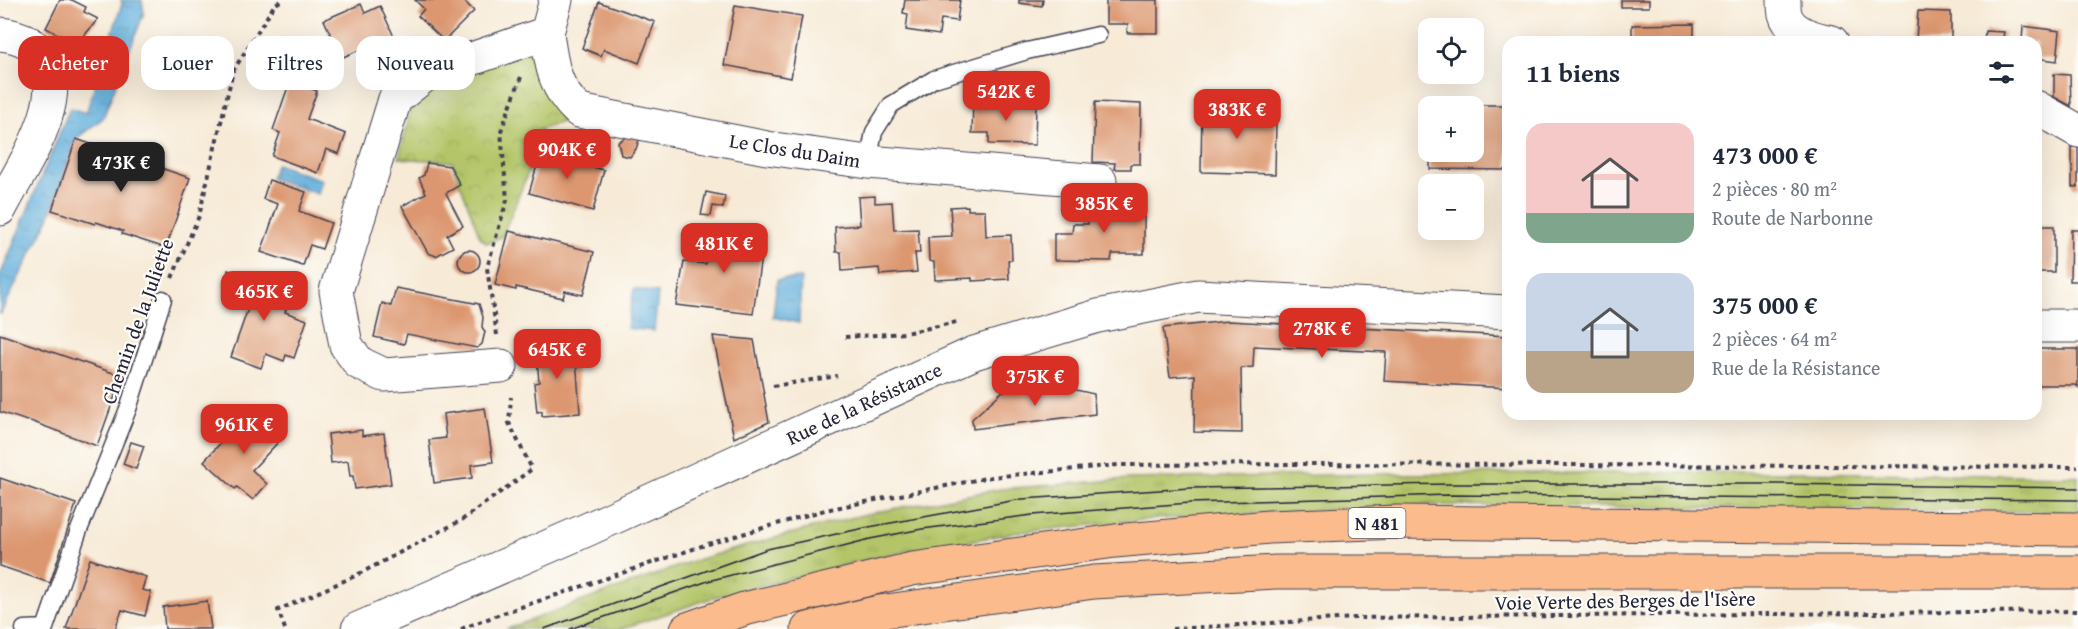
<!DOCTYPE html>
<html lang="fr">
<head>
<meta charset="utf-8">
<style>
  :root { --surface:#fff; --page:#f6f6f7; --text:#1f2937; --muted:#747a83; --accent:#d93025 }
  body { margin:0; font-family:"Gentium Book Plus",serif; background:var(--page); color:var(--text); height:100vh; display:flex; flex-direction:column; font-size:22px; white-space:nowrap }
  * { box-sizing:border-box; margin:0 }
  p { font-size:20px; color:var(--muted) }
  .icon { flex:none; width:33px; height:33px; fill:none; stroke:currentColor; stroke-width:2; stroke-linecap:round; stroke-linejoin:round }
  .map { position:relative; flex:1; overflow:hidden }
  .drawer { position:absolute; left:1502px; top:36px; width:540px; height:384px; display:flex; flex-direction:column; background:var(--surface); border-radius:18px; box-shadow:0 6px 24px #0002 }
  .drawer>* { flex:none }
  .top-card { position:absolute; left:18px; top:36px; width:570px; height:54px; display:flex; gap:12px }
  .buttons { position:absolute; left:1418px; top:18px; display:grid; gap:12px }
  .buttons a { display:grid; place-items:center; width:66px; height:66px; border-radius:12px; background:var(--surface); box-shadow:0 6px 24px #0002; font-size:30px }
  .price { position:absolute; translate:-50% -51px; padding:0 14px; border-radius:12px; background:var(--accent); color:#fff; font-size:20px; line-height:39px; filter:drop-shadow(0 2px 3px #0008) }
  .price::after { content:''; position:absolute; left:50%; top:36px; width:18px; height:14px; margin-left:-9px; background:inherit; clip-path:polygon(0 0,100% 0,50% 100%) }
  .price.active { background:#222; color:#fff }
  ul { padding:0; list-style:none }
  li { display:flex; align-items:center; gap:18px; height:150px; padding:0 24px }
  li span { display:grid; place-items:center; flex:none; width:168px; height:120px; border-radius:18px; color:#555 }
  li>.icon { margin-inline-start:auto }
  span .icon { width:72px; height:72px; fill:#fffc; stroke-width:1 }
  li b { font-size:26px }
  h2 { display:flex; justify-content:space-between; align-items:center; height:72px; padding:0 24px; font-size:26px }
  .chip { padding:0 21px; border-radius:18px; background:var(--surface); box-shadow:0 6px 24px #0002; font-size:21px; line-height:54px }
  .chip.active { background:var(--accent); color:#fff }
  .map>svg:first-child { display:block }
  .grass { fill:url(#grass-tufts); stroke:#6a7452; stroke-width:1.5 }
  .park { fill:url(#park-crowns); stroke:#6a7452; stroke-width:1.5 }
  .water { fill:url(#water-ripples); stroke:#42688b; stroke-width:1.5 }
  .building { fill:#dc9770 }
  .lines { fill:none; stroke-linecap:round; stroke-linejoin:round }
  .service-casing { stroke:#424053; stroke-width:19 }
  .minor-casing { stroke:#424053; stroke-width:35 }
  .tertiary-casing { stroke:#424053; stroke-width:35 }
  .trunk-casing { stroke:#424053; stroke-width:35 }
  .path { stroke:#424053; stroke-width:4; stroke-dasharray:4.5 4.5; stroke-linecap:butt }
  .service { stroke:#fff; stroke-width:16 }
  .minor { stroke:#fff; stroke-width:33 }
  .tertiary { stroke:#fff; stroke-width:33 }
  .trunk { stroke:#fbbb8c; stroke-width:33 }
  .tram { stroke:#22223b; stroke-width:1.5 }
  .labels { text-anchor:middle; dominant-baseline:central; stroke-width:4.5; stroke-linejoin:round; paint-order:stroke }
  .shield { fill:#fdfcf7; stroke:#646373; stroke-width:1.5 }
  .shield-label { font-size:18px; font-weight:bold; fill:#22223b }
  .street-label { font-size:20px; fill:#22223b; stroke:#fdfcf7 }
</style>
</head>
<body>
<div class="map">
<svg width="2078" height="629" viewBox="0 0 2078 629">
  <defs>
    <pattern id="grass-tufts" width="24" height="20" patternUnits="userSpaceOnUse" patternTransform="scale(1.5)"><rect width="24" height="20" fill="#b3c568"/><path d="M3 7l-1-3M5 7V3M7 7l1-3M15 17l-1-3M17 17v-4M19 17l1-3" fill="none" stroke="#9aa95b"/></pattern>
    <pattern id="park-crowns" width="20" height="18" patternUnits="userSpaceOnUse" patternTransform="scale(1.5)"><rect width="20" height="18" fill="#b3c568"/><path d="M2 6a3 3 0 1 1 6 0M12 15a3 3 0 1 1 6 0" fill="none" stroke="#9aa95b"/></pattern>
    <pattern id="water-ripples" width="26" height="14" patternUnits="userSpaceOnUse" patternTransform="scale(1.5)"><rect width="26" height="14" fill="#62afdb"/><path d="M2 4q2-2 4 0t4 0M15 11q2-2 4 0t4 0" fill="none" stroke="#508eb3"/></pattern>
  </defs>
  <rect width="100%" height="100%" fill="#fdfcf7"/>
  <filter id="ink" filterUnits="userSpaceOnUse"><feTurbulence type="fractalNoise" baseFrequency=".0167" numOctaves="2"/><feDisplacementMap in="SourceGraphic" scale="12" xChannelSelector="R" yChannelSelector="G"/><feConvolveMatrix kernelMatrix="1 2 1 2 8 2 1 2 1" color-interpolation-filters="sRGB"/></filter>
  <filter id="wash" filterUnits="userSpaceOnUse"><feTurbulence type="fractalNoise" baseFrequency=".008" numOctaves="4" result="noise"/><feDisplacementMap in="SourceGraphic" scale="24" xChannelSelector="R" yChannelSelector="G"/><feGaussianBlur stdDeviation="1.35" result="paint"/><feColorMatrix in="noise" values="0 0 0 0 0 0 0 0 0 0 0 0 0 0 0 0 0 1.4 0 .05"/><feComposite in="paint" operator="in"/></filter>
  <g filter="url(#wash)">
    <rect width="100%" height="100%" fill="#f7ebd8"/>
    <path class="grass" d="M1787,472L2078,476V512L1421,505L1153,519L1020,532L882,556L715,597L621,629H506L693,561L767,540L866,514L1000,489L1130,479L1378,474Z"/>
    <path class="park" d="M535,45L562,122L539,130L543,136L502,237L487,243L480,237L452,162L399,158L411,108L424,93Z"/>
    <g class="water">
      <path d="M121,0H142L144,13L103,118L76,139L49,218L0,315V276L70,108L86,113L122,4Z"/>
      <path d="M276,164L322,180L318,194L271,178Z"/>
      <path d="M801,278L799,323L773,317L777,280Z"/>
      <path d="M634,289L658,293L654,331L627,328Z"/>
    </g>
    <g id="blocks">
      <g class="building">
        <path d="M60,0H72L86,7L84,12L98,19L84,36L71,41L46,28Z"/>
        <path d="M415,0H463L474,11L444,41L418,16L424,9Z"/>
        <path d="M905,0H960L957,21L941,19L939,35L906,30L908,14L903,13Z"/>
        <path d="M1019,0H1043L1042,6L1019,3Z"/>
        <path d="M1106,0H1158V33H1127L1128,24H1106Z"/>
        <rect x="1621" y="0" width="28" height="7"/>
        <path d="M599,2L655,22L639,63L604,49L601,56L582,48Z"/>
        <path d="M361,4L365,13L380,6L396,41L369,53L366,47L341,58L324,20Z"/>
        <path d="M735,5L802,16L791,78L724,65Z"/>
        <path d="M1918,11L1951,12V42H1930L1916,40Z"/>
        <path d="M1694,24V42H1632V25Z"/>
        <path d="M2023,26L2060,31L2057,61L2036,58V42H2022Z"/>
        <path d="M1985,31L2004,32L2002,42H1984Z"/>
        <path d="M2054,74L2070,75L2071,106L2054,97Z"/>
        <path d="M290,81L317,91L307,119L346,134L339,154L326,149L318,173L272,156L280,133L273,130Z"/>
        <path d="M973,102H1036L1035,145L989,144V133H972Z"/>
        <path d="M1095,102L1141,104L1140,164H1131V169H1114L1115,163L1093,162Z"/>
        <path d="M1202,103L1256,105L1257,122H1276L1275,174L1201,172Z"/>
        <path d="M1473,105H1508V170L1430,169V152H1473Z"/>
        <path d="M629,135L640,137L636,149L630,157L621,155L618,142Z"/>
        <path d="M76,139L190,178L166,248L122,234L123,231L96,222L95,224L52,210Z"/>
        <path d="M2072,145L2078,148V187H2072Z"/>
        <path d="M542,148L590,161L588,166L604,170L593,211L529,193Z"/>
        <path d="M427,163L450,166L460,185L446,193L463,226L447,235L453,247L436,256L428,253L402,206L426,193L419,178L424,175Z"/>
        <path d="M269,180L306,192L299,211L331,223L322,249L310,245L303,266L261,252L278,204L263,199Z"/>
        <path d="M706,192L725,196L723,208L713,206L711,216L701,215Z"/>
        <path d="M875,196V203L892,202L894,230L918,229L920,253H915L917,272L880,275L879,268L842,271L841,252H836L835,227L860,225L858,197Z"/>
        <path d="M1093,202L1144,203V254H1112L1111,261L1054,260V233H1072L1073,224H1088L1089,206L1093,207Z"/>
        <path d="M968,206V210H985L986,236L1011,235L1012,260H1008L1009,279L972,281V278L935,280L934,262L929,261L928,237L952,236L950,207Z"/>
        <rect x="2036" y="226" width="18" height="46"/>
        <path d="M713,227L764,235L753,314L676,305L684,262L706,264Z"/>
        <path d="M2071,230H2078V281H2070Z"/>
        <path d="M509,231L594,252L583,295L565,291L563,298L516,287V290L495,285Z"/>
        <circle cx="469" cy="261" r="11"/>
        <path d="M228,270L292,293L285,312L307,320L294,358L286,355L284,361L266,354L261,368L231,357L250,303L236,298L225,288Z"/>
        <path d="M396,288L479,304L483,317L482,327L485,332L482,344L477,348L407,334L404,344L374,337L382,303L391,306Z"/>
        <path d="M1228,321L1508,336V388L1384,381L1386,352L1254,346L1253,367L1241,368L1242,433L1194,432L1195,375L1170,377L1163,328Z"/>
        <path d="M0,334L122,376L97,446L28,420L27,421L0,412Z"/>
        <path d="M713,336L754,340L769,422L734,438Z"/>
        <path d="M575,343L580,413L542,416V411L537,412L534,383L539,382L536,346Z"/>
        <path d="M2036,349H2078V387L2076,385H2036Z"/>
        <path d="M1063,387L1094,394L1095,414L973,429L972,419L1003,391Z"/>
        <path d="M485,408L493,462L471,465L472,478L434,483L429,440L446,438L443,414Z"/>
        <path d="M250,411L281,439L252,470L267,484L253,500L237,487L235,489L204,461Z"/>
        <path d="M362,430V436L384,433L391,484L355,489L353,476H350L348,461L331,463L328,434Z"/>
        <path d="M131,442L144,446L136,469L123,464Z"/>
        <path d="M0,478L76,504L50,583L0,566Z"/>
        <path d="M90,559L146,577L142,590L151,592L145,616L122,610L115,629H66Z"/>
        <path d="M207,601L211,629H165L163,607Z"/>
      </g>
    </g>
  </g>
  <g filter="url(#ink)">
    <use href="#blocks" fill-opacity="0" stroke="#424053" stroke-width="1.5"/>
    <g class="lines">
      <g class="service-casing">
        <g id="service">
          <path d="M868,162L874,132L891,105L934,79L1027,51L1098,35"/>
          <path d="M24,629L45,628L79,530L128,409L163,299"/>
        </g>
      </g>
      <g class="minor-casing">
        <g id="minor">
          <path d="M1784,0C1784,5 1784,10 1785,14C1790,33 1816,39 1832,42"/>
          <path d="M547,33C551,63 554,89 579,111L767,148L868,162L1100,181"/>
          <path d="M0,34C48,38 59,77 45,119C35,150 15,180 0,209"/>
          <path d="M2036,107L2078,131"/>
          <path d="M501,366L384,375L359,363L346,345L336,291L395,99L425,75L547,33L556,0"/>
        </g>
      </g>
      <g class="tertiary-casing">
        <g id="tertiary">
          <path d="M2036,326H2078"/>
          <path d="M358,629L584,531L974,353L1098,316L1198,296L1508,312"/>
        </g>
      </g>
      <g class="trunk-casing">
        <g id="trunk">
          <path d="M687,629L744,609L912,569L1115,541L1269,527L1398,522L2078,529"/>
          <path d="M808,629L879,612L1094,582L1276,572H2078"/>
        </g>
      </g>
      <g class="path">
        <path d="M172,278L199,216L233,71L275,4L283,0"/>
        <path d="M497,335L487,268L507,200L501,131L521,77"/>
        <path d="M845,337L905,333L957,322"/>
        <path d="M773,386L837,376"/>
        <path d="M285,629L278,610L355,576L462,520L532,469L509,423L511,397"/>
        <path d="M461,629L503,613L708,544L825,510L991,477L1118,465L1304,464L2078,467"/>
        <path d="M1172,629L1354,618L2078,611"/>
      </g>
      <use href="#service" class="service"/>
      <use href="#minor" class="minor"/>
      <use href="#tertiary" class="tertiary"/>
      <use href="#trunk" class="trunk"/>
      <g class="tram">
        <path d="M544,629L767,549L869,527L1022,499L1190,488L1450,484H1777L2078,488"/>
        <path d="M570,629L708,581L870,539L922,529L1032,515L1190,503L1448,495L2078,500"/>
      </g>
    </g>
  </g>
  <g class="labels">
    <rect class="shield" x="1348.5" y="508" width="57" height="30" rx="4.5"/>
    <g class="shield-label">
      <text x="1377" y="523">N 481</text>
    </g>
    <g class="street-label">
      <text transform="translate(795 150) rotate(9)">Le Clos du Daim</text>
      <text transform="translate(137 321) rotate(-70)">Chemin de la Juliette</text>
      <text transform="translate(864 403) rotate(-25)">Rue de la Résistance</text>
      <text transform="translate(1625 600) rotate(-1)">Voie Verte des Berges de l'Isère</text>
    </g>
  </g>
</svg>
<div class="buttons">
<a><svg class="icon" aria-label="locate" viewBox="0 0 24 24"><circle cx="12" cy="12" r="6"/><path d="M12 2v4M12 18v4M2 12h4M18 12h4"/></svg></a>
<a>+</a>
<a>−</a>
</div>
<b class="price" style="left:1006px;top:122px">542K €</b>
<b class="price" style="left:1237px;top:140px">383K €</b>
<b class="price" style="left:567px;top:180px">904K €</b>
<b class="price active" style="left:121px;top:193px">473K €</b>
<b class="price" style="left:1104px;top:234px">385K €</b>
<b class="price" style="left:724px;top:274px">481K €</b>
<b class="price" style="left:264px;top:322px">465K €</b>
<b class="price" style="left:1322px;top:359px">278K €</b>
<b class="price" style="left:557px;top:380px">645K €</b>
<b class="price" style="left:1035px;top:407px">375K €</b>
<b class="price" style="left:244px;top:455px">961K €</b>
<div class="top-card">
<a class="chip active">Acheter</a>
<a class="chip">Louer</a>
<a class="chip">Filtres</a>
<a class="chip">Nouveau</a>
</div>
<section class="drawer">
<h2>11 biens<svg class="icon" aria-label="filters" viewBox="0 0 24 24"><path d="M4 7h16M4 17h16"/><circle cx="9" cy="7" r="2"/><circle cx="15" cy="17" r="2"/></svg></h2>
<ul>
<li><span style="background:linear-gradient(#f6c9c9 75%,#7fa58c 0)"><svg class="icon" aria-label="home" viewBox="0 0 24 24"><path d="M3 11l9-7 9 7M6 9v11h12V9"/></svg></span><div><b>473 000 €</b><p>2 pièces · 80 m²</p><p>Route de Narbonne</p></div></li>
<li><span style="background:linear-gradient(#c9d6e8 65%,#b9a48a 0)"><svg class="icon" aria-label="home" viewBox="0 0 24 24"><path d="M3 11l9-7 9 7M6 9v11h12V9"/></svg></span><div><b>375 000 €</b><p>2 pièces · 64 m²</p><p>Rue de la Résistance</p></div></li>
</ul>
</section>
</div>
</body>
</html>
